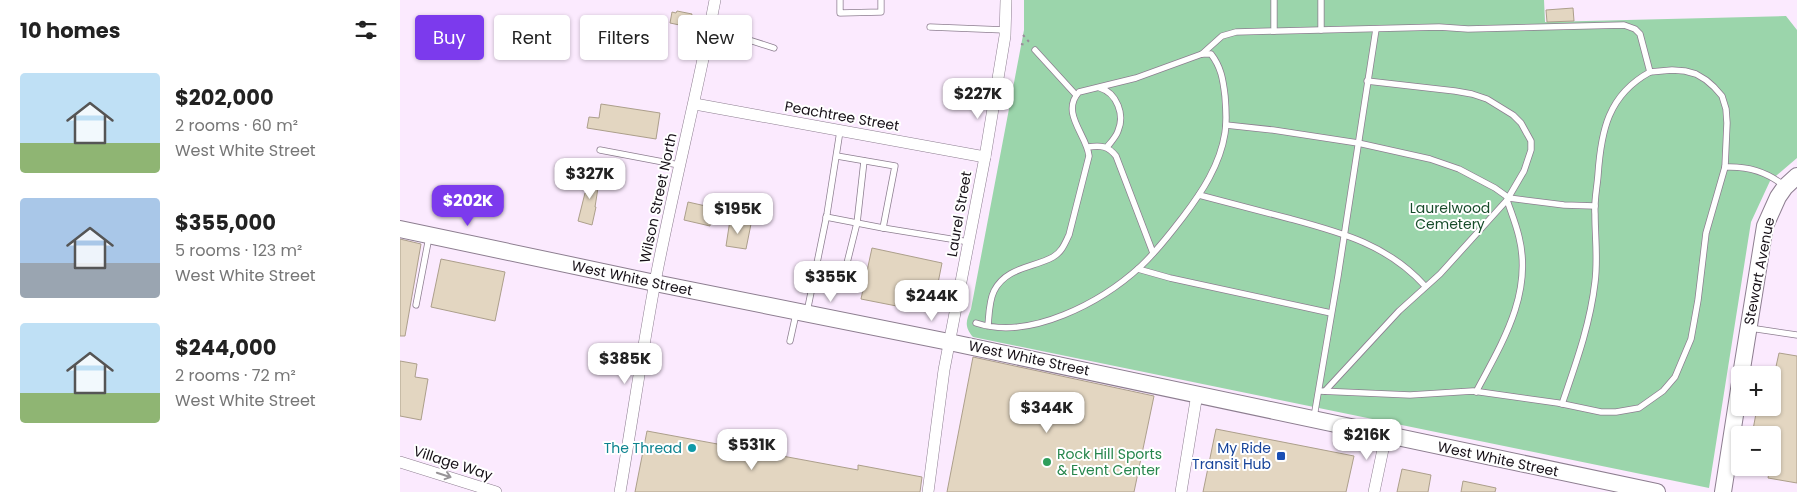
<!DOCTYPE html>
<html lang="en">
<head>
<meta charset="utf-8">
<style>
  :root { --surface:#fff; --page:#f2f2f2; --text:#222; --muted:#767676; --accent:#7c3aed }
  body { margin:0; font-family:Poppins,sans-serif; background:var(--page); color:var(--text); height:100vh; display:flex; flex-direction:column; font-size:19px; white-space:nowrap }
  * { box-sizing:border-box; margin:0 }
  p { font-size:16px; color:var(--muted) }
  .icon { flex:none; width:28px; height:28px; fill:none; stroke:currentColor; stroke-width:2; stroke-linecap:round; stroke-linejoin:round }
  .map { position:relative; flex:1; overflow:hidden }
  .details { display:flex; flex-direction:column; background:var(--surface); width:400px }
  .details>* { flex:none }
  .hud { position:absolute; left:15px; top:15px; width:475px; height:45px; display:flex; gap:10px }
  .controls { position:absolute; left:1331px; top:366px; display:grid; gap:10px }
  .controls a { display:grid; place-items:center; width:50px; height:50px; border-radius:5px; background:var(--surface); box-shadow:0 1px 4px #0004; font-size:25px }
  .price { position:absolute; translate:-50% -42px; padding:0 11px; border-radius:10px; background:#fff; color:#222; font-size:16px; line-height:32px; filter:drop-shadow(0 1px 2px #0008) }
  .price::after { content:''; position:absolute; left:50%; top:30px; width:15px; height:11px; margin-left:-8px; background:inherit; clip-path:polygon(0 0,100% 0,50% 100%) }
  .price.active { background:var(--accent); color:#fff }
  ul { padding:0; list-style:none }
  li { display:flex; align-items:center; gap:15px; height:125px; padding:0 20px }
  li span { display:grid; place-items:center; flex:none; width:140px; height:100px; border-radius:5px; color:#555 }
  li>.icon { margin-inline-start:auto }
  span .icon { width:60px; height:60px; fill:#fffc; stroke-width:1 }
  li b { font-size:21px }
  h2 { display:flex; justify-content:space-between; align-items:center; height:60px; padding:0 20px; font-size:21px }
  .pill { padding:0 18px; border-radius:5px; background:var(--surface); box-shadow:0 1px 4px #0004; font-size:18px; line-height:45px }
  .pill.active { background:var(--accent); color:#fff }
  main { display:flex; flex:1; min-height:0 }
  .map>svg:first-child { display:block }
  .green { fill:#9bd5ab }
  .building { fill:#e3d6c1; stroke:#ac9f8b }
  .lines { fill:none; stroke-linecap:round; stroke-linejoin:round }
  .lane-casing { stroke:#8d7e90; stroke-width:7 }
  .street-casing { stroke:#8d7e90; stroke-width:12 }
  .secondary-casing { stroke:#8d7e90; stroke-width:18 }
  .path { stroke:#988c9a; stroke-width:2; stroke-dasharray:2.5 4; stroke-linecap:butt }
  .lane { stroke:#fff; stroke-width:5.5 }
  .street { stroke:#fff; stroke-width:11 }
  .secondary { stroke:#fff; stroke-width:16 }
  .oneway { stroke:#979497 }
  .culture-dot { fill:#0f9aa8; stroke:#fff; stroke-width:2 }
  .transit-dot { fill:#1a4fb4; stroke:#fff; stroke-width:2 }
  .leisure-dot { fill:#2e9e5b; stroke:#fff; stroke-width:2 }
  .labels { text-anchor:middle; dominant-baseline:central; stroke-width:4; stroke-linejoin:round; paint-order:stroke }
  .street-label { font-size:14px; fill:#171118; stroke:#fff }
  .park-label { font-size:14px; fill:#184c2b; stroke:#fff }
  .culture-label { font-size:14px; fill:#0d838f; stroke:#fff; text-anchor:end }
  .transit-label { font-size:14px; fill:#164399; stroke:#fff; text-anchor:end }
  .leisure-label { font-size:14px; fill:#27864d; stroke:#fff; text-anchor:start }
</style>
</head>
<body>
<main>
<section class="details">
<h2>10 homes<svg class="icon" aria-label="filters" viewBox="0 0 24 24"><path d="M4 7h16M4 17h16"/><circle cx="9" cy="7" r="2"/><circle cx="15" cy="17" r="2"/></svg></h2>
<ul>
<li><span style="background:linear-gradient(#bfe0f5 70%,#8fb573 0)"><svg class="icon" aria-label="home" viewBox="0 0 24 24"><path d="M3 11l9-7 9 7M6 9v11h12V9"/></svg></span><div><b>$202,000</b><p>2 rooms · 60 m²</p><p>West White Street</p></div></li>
<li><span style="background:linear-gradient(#a9c7e8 65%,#9aa5b1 0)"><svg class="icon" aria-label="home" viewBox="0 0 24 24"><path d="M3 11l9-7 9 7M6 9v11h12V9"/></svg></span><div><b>$355,000</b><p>5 rooms · 123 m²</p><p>West White Street</p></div></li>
<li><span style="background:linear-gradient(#bfe0f5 70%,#8fb573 0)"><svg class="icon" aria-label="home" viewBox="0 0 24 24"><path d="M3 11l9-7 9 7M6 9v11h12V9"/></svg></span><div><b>$244,000</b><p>2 rooms · 72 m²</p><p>West White Street</p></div></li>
</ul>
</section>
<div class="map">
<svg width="1397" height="492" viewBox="0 0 1397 492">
  <rect width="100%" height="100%" fill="#fbeafe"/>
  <path class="green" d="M624,0H1144L1145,22L1386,16L1397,30V158L1370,181L1351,222L1309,488L573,337C564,326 566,321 571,309L624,30Z"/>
  <g class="building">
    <path d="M1173,8L1174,21L1147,22L1146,10Z"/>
    <path d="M277,11L292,14L289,27L270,23L272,12L276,13Z"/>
    <path d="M201,104L260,113L256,139L187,128L189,117L199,118Z"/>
    <path d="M189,174L200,175L195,207H196L192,225L178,221L185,193H186Z"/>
    <path d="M288,202L319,209L316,220L311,219L310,226L284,220Z"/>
    <path d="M330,220L351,224L346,249L326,246Z"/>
    <path d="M0,239L21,244L5,336H0Z"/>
    <path d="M472,248L542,263L532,313L461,299Z"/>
    <path d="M41,259L105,272L95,321L31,307Z"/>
    <path d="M1379,353L1397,356V483L1368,478L1370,468H1372V435H1352L1357,408H1372V371H1375Z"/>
    <path d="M573,357L754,396L734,492H547Z"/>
    <path d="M0,361L17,364L15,377L28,379L21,420L0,416Z"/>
    <path d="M816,429L954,456L946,492H803Z"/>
    <path d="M247,431L458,470V465L522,477L520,492H235Z"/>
    <path d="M1002,469L1031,475L1028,492H997Z"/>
    <path d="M1063,481L1096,488L1095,492H1061Z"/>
  </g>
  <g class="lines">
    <g class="lane-casing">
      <g id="lane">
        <path d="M440,0V13L481,12V0"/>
        <path d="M874,0V31"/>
        <path d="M530,27L605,30"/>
        <path d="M921,30V0"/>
        <path d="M309,33L346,39L374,48"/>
        <path d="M635,50L676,95"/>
        <path d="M802,54L822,36L836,32L1039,27L1068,29L1224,25L1235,29L1240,34L1250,72L1272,70L1285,71L1296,74L1306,80L1314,87L1322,96L1326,109L1327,123L1325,167L1306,233L1298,300L1291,339L1275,377L1263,391L1239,408L1216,412H1201L1158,403L1073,391L1010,395L919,391"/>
        <path d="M700,88C717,93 725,115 718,131C716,137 711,142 707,147"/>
        <path d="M826,125L873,130L958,143L1030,159L1059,169L1095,188L1109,198L1164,205L1195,206"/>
        <path d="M688,147C701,145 708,146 716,156L753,253"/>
        <path d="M200,150L279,165"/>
        <path d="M437,156L495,166L483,228L569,242"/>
        <path d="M1325,167C1347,166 1366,171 1383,185"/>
        <path d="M799,195C830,203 861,211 891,219C943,233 988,245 1025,286"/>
        <path d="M426,217L483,228"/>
        <path d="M738,269L770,278L931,313"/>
        <path d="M413,281L439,284L443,279L457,223L464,161"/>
        <path d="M16,305L29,237"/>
        <path d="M407,312L427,214L440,131"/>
        <path d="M576,323C630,341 702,302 741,266C757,251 770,234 783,217C802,192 820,165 825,133C827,121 826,108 825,96C823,79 821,67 811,54H802L736,78L679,92C660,113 687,135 689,156L669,235C665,243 662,252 653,257C633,268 606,267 594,291C589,301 589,315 588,326"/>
        <path d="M1350,328L1397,335"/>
        <path d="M390,341L396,314"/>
        <path d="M925,391L999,311L1040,274L1107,200L1124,171L1131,150V141L1121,123L1113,115L1087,99L1072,94L1055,91L967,81"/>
        <path d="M1076,392C1102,343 1133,294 1119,237C1116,224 1111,212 1107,200"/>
        <path d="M1162,404C1176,363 1190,325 1195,282C1198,259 1195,237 1195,214C1194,201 1197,188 1198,175C1201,131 1208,95 1250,72"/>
        <path d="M914,417L938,276L976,29"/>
      </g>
    </g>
    <g class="street-casing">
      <g id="street">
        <path d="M295,104L585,157"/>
        <path d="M0,462L96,492"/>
        <path d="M220,492C232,422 242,352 255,282C273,188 297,95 315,0"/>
        <path d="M528,492L544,370L585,157L605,36L606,0"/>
        <path d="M781,492L797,394"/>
        <path d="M974,492L986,435"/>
      </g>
    </g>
    <g class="secondary-casing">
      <g id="secondary">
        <path d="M0,229L255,283L549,342L1257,492"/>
        <path d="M1341,375L1365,226L1378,197L1385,187L1397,176"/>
        <path d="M1323,492L1340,383"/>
      </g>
    </g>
    <g class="path">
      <path d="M623,35L630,43"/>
      <path d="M621,44L627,45"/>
    </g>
    <use href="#lane" class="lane"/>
    <use href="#street" class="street"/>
    <use href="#secondary" class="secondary"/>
  </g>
  <defs><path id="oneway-shaft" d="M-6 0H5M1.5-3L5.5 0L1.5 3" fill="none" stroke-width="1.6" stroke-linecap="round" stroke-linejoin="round" transform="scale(1.25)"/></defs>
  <use class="oneway" href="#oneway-shaft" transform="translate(44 475) rotate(18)"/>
  <circle class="culture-dot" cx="292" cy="448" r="5"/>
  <rect class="transit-dot" x="876" y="451" width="10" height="10" rx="2.5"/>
  <circle class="leisure-dot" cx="647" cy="462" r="5"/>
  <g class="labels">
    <g class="street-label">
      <text transform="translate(442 116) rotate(10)">Peachtree Street</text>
      <text transform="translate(258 198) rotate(-78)">Wilson Street North</text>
      <text transform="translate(559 214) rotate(-80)">Laurel Street</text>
      <text transform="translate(1359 271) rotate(-79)">Stewart Avenue</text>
      <text transform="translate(232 278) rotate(12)">West White Street</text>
      <text transform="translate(629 358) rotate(12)">West White Street</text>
      <text transform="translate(1098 459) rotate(12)">West White Street</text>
      <text transform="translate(53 463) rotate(18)">Village Way</text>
    </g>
    <g class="park-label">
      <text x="1050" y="208">Laurelwood<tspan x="1050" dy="16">Cemetery</tspan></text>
    </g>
    <g class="culture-label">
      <text x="282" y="448">The Thread</text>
    </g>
    <g class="transit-label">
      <text x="871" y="448">My Ride<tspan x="871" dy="16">Transit Hub</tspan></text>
    </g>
    <g class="leisure-label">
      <text x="657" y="454">Rock Hill Sports<tspan x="657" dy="16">&amp; Event Center</tspan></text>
    </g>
  </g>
</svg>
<div class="controls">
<a>+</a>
<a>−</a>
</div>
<b class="price" style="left:578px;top:120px">$227K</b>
<b class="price" style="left:190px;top:200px">$327K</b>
<b class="price active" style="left:68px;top:227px">$202K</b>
<b class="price" style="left:338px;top:235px">$195K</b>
<b class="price" style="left:431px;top:303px">$355K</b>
<b class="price" style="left:532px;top:322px">$244K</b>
<b class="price" style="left:225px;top:385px">$385K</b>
<b class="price" style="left:647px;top:434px">$344K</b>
<b class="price" style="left:967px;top:461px">$216K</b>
<b class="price" style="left:352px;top:471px">$531K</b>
<div class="hud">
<a class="pill active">Buy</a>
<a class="pill">Rent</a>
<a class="pill">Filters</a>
<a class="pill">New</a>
</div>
</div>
</main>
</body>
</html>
